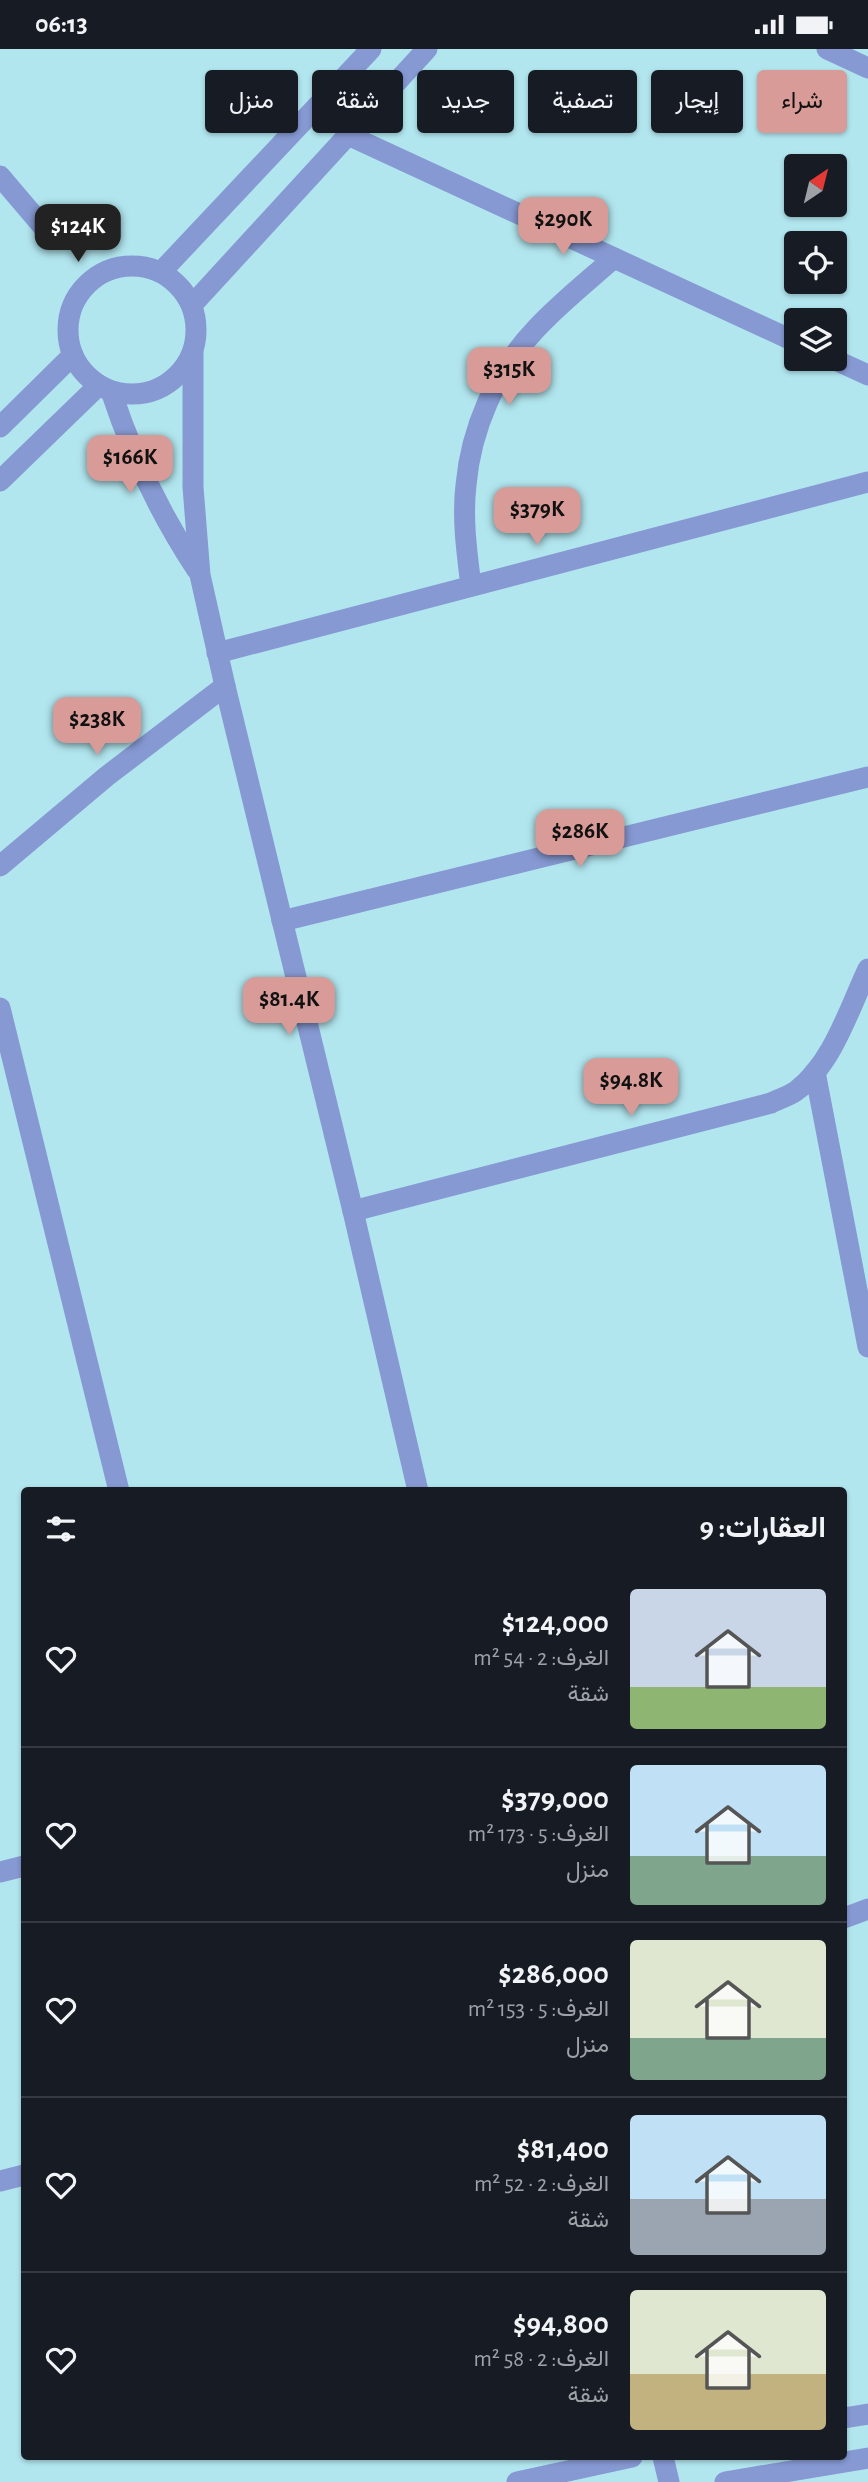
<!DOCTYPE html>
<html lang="ar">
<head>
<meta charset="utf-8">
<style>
  :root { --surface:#171b24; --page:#20242c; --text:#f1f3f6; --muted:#9ea1a6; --line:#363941; --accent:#d99b97 }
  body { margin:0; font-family:"Alegreya Sans",Vazirmatn,sans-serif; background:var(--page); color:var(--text); direction:rtl; height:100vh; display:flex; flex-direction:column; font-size:26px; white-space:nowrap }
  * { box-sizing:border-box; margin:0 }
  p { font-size:23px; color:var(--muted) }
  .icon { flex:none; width:38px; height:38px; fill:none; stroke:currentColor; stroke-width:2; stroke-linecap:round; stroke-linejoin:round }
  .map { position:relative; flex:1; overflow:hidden; direction:ltr }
  .panel { position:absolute; left:21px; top:1438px; width:826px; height:973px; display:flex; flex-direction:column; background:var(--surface); border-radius:7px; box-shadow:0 2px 5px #0004; direction:rtl }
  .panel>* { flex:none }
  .banner { position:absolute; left:21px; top:21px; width:826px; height:63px; direction:rtl; display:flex; gap:14px }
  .needle { width:46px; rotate:35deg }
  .controls { position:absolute; left:784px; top:105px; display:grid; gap:14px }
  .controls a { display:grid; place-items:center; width:63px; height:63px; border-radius:7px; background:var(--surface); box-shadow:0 2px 5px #0004; font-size:35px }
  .price { position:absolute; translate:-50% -60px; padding:0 16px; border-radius:14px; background:var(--accent); color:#111; font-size:23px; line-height:46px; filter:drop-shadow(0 2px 4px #0008) }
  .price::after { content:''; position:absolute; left:50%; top:42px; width:21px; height:16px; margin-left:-10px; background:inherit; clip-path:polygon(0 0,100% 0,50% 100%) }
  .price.current { background:#222; color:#fff }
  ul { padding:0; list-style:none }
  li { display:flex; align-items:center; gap:21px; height:175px; padding:0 21px }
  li+li { border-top:2px solid var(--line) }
  li span { display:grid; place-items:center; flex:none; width:196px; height:140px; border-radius:7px; color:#555 }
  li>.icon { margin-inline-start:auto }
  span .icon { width:84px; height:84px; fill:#fffc; stroke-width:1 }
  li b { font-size:30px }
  h2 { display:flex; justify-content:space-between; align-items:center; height:84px; padding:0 21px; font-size:30px }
  .chip { padding:0 24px; border-radius:7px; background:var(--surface); box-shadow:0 2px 5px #0004; font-size:24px; line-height:63px }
  .chip.current { background:var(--accent); color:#111 }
  .status { display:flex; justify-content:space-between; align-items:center; height:49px; padding:0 35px; background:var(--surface); direction:ltr }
  .status svg { height:19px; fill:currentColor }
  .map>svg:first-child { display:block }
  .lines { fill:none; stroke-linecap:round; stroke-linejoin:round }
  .minor { stroke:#8699d3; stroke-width:21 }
</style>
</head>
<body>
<div class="status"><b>06:13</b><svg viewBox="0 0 49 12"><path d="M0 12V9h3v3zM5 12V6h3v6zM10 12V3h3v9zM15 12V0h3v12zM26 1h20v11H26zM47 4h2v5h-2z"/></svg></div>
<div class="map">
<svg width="868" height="2433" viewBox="0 0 868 2433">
  <rect width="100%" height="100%" fill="#b2e6ef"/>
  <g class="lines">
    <g class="minor">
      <path d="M827,0L868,19"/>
      <path d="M348,86L796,293"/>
      <path d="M0,127L51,187"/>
      <circle cx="132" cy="281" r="64"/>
      <path d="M161,223L371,0"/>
      <path d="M192,256L427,0"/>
      <path d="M193,304V438L200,526L225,637L353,1162L418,1442"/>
      <path d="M833,310L868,326"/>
      <path d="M111,342C132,406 160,465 197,521"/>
      <path d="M0,378L73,306"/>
      <path d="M0,432L99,336"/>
      <path d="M471,537C467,504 462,470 466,436C471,380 496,322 535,281C559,255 588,232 614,209"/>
      <path d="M217,604L868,433"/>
      <path d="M0,817L107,727L225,637"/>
      <path d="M282,872L868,728"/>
      <path d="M0,959L119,1442"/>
      <path d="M815,1023L868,1298"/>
      <path d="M353,1162L771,1054C779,1050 789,1047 796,1042C833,1014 849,960 868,920"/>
      <path d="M0,1823L24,1817"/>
      <path d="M844,1869L868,1860"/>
      <path d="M0,2132L24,2126"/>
      <path d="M844,2369L868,2365"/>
      <path d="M663,2408L669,2433"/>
      <path d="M517,2433L632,2408"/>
      <path d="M725,2433L868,2409"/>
    </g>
  </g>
</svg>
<div class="controls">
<a><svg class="needle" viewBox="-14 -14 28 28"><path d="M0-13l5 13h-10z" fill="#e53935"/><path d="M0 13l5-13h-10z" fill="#9ea1a6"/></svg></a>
<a><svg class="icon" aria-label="locate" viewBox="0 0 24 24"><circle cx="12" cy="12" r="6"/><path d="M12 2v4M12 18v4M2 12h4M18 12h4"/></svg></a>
<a><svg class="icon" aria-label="layers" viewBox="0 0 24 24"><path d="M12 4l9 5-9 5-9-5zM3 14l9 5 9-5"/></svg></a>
</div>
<b class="price" style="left:563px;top:208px">$290K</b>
<b class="price current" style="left:78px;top:215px">$124K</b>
<b class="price" style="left:509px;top:358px">$315K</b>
<b class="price" style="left:130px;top:446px">$166K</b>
<b class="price" style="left:537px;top:498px">$379K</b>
<b class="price" style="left:97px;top:708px">$238K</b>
<b class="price" style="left:580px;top:820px">$286K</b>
<b class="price" style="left:289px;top:988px">$81.4K</b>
<b class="price" style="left:631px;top:1069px">$94.8K</b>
<div class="banner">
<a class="chip current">شراء</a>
<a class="chip">إيجار</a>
<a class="chip">تصفية</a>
<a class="chip">جديد</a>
<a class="chip">شقة</a>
<a class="chip">منزل</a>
</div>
<section class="panel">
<h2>العقارات: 9<svg class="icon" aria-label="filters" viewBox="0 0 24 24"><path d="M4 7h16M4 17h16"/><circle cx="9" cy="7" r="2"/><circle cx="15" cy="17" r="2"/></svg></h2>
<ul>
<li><span style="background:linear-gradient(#c9d6e8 70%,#8fb573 0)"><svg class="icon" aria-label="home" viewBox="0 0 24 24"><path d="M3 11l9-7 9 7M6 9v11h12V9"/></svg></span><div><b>$124,000</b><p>الغرف: 2 · 54 m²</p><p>شقة</p></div><svg class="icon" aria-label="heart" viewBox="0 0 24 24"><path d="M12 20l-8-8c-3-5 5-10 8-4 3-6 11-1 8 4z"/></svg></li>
<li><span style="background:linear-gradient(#bfe0f5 65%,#7fa58c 0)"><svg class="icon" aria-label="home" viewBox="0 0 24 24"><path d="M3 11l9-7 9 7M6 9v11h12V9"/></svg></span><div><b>$379,000</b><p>الغرف: 5 · 173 m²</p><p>منزل</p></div><svg class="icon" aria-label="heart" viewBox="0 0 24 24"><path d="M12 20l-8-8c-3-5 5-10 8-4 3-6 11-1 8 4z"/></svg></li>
<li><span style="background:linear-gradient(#dfe7d0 70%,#7fa58c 0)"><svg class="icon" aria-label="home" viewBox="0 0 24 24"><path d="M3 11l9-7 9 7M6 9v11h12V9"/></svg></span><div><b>$286,000</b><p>الغرف: 5 · 153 m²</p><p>منزل</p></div><svg class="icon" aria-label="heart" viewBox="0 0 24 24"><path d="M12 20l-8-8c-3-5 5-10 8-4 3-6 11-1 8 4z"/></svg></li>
<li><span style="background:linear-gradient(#bfe0f5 60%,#9aa5b1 0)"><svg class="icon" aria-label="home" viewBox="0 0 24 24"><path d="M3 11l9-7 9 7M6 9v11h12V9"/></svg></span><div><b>$81,400</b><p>الغرف: 2 · 52 m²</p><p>شقة</p></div><svg class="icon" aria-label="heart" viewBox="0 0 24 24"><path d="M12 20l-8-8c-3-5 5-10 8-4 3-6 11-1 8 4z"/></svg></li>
<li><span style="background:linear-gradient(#dfe7d0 60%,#c2b280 0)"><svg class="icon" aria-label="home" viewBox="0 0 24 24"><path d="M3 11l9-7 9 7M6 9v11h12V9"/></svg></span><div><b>$94,800</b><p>الغرف: 2 · 58 m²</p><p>شقة</p></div><svg class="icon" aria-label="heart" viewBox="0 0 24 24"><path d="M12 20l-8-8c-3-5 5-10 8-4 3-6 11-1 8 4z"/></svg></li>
</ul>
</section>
</div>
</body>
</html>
